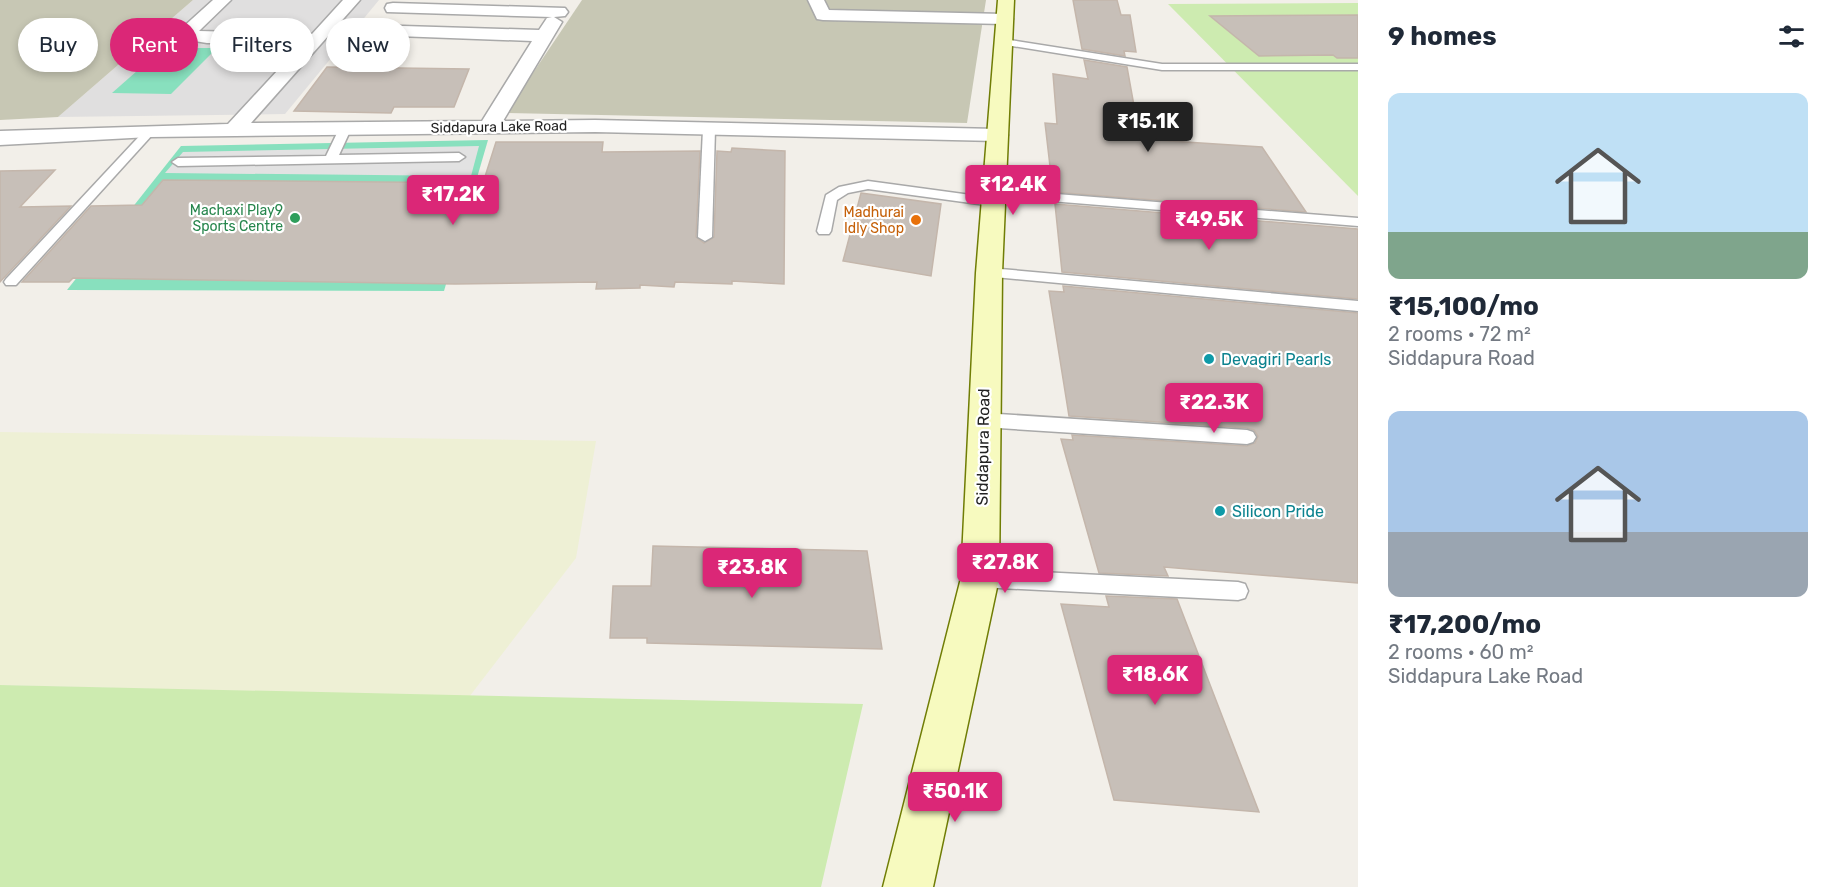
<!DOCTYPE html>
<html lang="en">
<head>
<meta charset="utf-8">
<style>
  :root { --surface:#fff; --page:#f6f6f7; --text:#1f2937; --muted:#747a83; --accent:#db2777 }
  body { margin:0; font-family:Rubik,sans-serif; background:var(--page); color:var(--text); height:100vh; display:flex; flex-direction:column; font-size:22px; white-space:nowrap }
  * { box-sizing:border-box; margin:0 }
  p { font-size:20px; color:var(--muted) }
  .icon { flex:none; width:33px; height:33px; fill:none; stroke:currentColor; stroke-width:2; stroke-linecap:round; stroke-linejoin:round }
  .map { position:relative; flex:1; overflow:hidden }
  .panel { display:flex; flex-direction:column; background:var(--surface); width:480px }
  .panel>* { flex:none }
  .hud { position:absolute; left:18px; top:18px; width:570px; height:54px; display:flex; gap:12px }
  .price { position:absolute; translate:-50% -51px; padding:0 14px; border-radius:6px; background:var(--accent); color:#fff; font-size:20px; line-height:39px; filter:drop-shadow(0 2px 3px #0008) }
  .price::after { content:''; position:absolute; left:50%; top:36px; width:18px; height:14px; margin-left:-9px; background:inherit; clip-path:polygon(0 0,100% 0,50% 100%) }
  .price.active { background:#222; color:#fff }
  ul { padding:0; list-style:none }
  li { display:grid; align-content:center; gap:12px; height:318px; padding:0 30px }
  li span { display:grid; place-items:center; height:186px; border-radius:12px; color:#555 }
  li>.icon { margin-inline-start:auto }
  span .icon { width:108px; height:108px; fill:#fffc; stroke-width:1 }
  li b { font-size:26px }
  h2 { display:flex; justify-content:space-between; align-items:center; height:72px; padding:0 30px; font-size:26px }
  .pill { padding:0 21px; border-radius:27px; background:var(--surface); box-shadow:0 3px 9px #0003; font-size:21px; line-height:54px }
  .pill.active { background:var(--accent); color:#fff }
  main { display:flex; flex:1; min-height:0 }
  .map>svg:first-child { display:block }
  .residential { fill:#e0dfdf }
  .construction { fill:#c7c7b4 }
  .farmland { fill:#eef0d5 }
  .grass { fill:#cdebb0 }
  .pitch { fill:#88e0be }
  .parking { fill:#e2e2e2 }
  .building { fill:#c7bfb8; stroke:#c4b6ab; stroke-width:1.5 }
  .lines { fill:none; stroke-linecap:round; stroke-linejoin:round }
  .lane-casing { stroke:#a9a9a9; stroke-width:3 }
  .street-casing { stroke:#a9a9a9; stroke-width:3 }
  .secondary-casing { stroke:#707d05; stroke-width:3 }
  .lane { fill:#fff; fill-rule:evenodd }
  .street { fill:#fff; fill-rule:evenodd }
  .secondary { fill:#f7fabf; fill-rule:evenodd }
  .leisure-dot { fill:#2e9e5b; stroke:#fff; stroke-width:2 }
  .food-dot { fill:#e8710a; stroke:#fff; stroke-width:2 }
  .culture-dot { fill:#0f9aa8; stroke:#fff; stroke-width:2 }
  .labels { text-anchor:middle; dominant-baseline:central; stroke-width:4.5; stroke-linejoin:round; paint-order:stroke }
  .far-street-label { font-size:14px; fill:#222; stroke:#fff }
  .far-leisure-label { font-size:14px; fill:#27864d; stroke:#fff; text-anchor:end }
  .far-food-label { font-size:14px; fill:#c56008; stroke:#fff; text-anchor:end }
  .culture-label { font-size:16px; fill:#0d838f; stroke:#fff; text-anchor:start }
  .street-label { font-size:16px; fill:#222; stroke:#fff }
</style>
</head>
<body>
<main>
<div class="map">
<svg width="1358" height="887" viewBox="0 0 1358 887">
  <rect width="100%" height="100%" fill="#f2efe9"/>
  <path class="residential" d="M193,0H379L285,114L58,117Z"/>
  <g class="construction">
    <path d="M0,0H193L58,117L0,120Z"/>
    <path d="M582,0H986L967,123L506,113Z"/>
  </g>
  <path class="farmland" d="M0,432L596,441L576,558L469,697L0,685Z"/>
  <g class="grass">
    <path d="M1358,3V196L1168,4Z"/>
    <path d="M0,685L863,704L821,887H0Z"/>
  </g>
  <g class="pitch">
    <path d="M163,48H217L171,94L112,93Z"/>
    <path d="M488,140L444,291L67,290L181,146Z"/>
  </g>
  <path class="parking" d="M479,146L471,176L165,173L183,152Z"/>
  <g class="building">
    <path d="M1073,0H1117L1121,15H1130L1136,52L1124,51L1125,56L1082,49Z"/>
    <path d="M1358,15V58H1337L1333,55L1259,56L1210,16Z"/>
    <path d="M1084,60L1127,67L1140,139L1262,147L1306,212L1053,192L1045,123L1057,124L1053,74L1088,79Z"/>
    <path d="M327,67L469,69L454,107H394L391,113L294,111Z"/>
    <path d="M496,142H603L602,152L700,151L696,237L704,243L714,237L717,151L731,152L732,148L785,151L784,284L732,281V284L675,282L674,287L640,285V288L596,289L597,282L455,284L73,278L69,282H22L91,206L142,205L163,180L483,183Z"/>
    <path d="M55,170L20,207L71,206L0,282V171Z"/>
    <path d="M861,193L941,204L931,276L843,261Z"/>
    <path d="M1055,204L1358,229V299L1062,272Z"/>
    <path d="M1063,286L1358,313V583L1164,567L1168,576L1099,573L1061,439L1073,440L1072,435L1247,446L1255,443L1258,436L1254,430L1247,428L1069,416L1049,291L1064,292Z"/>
    <path d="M653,546L867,551L882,649L647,643V638H610L613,586H651Z"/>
    <path d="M1106,596L1177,599L1259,812L1114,800L1061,604L1109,607Z"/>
  </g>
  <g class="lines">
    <g class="lane-casing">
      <g id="lane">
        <path d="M1004,39L1162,64H1358V70H1162L1000,44V40Z"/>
        <path d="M345,125L351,129L339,155L459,153L465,157L459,161L178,166L172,162L178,158L326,156L339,129Z"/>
        <path d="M709,125L715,129L712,237L705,241L698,237L703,129Z"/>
        <path d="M150,127L154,129V133L16,285H6L4,282L6,279L146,129Z"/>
        <path d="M868,181L993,198L1000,202L993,206L868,189L848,193L837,200L831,231L829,234H819L817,231L826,195L839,187Z"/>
        <path d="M993,189L1358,218V226L988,196L987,193Z"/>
        <path d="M989,268L1358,301V311L984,276L982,273Z"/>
        <path d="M983,413L1247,430L1253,432L1256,437L1253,442L1247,444L983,427L977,425L974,420L977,415Z"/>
        <path d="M980,569L1238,582L1245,584L1248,591L1245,598L1238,600L980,587L973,584L970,578L973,572Z"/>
      </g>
    </g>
    <g class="street-casing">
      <g id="street">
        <path d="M213,0H231L199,31L312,34L343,0H360L251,123L482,121L532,41L370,35L364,34L361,30L364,26L370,25L539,30L547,18L552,17L387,12L385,8L387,4L393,3L565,8L568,12L565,16L554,17L562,22L503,121L595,120L997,129L1005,130L1008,135L1005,140L997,141L595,132L150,137L0,145V131L228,124L302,44L207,43L182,39L179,35L182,28Z"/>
        <path d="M808,0H824L829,10L1004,14L1010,15L1013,19L1010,23L1004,24L823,20L817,19Z"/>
      </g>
    </g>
    <g class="secondary-casing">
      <path id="secondary" d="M998,0H1014L1002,273L999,578L933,887H883L961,578L976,273Z"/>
    </g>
    <use href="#lane" class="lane"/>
    <use href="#street" class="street"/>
    <use href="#secondary" class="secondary"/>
  </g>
  <circle class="leisure-dot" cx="295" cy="218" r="6"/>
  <circle class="food-dot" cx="916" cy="220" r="6"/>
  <g class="culture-dot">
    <circle cx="1209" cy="359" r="6"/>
    <circle cx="1220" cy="511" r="6"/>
  </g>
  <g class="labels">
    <g class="far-street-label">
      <text transform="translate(499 127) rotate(-1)">Siddapura Lake Road</text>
    </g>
    <g class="far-leisure-label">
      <text x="283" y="210">Machaxi Play9<tspan x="283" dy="16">Sports Centre</tspan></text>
    </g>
    <g class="far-food-label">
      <text x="904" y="212">Madhurai<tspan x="904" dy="16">Idly Shop</tspan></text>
    </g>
    <g class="culture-label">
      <text x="1221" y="359">Devagiri Pearls</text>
      <text x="1232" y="511">Silicon Pride</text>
    </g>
    <g class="street-label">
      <text transform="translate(983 447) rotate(-89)">Siddapura Road</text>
    </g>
  </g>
</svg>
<b class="price active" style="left:1148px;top:153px">₹15.1K</b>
<b class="price" style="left:1013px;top:216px">₹12.4K</b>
<b class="price" style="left:453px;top:226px">₹17.2K</b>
<b class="price" style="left:1209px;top:251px">₹49.5K</b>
<b class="price" style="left:1214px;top:434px">₹22.3K</b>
<b class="price" style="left:1005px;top:594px">₹27.8K</b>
<b class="price" style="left:752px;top:599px">₹23.8K</b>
<b class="price" style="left:1155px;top:706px">₹18.6K</b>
<b class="price" style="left:955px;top:823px">₹50.1K</b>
<div class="hud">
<a class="pill">Buy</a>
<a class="pill active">Rent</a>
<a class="pill">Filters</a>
<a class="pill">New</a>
</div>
</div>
<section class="panel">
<h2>9 homes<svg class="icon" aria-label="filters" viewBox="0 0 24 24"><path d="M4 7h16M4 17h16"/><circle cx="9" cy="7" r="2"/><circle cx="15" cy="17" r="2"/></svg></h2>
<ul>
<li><span style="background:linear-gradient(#bfe0f5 75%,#7fa58c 0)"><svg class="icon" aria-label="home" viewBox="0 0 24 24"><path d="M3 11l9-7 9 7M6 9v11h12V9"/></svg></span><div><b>₹15,100/mo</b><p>2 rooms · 72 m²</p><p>Siddapura Road</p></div></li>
<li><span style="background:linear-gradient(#a9c7e8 65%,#9aa5b1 0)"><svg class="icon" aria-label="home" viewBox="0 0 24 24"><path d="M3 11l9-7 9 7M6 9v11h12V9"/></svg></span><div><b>₹17,200/mo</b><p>2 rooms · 60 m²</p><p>Siddapura Lake Road</p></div></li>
</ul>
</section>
</main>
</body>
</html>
